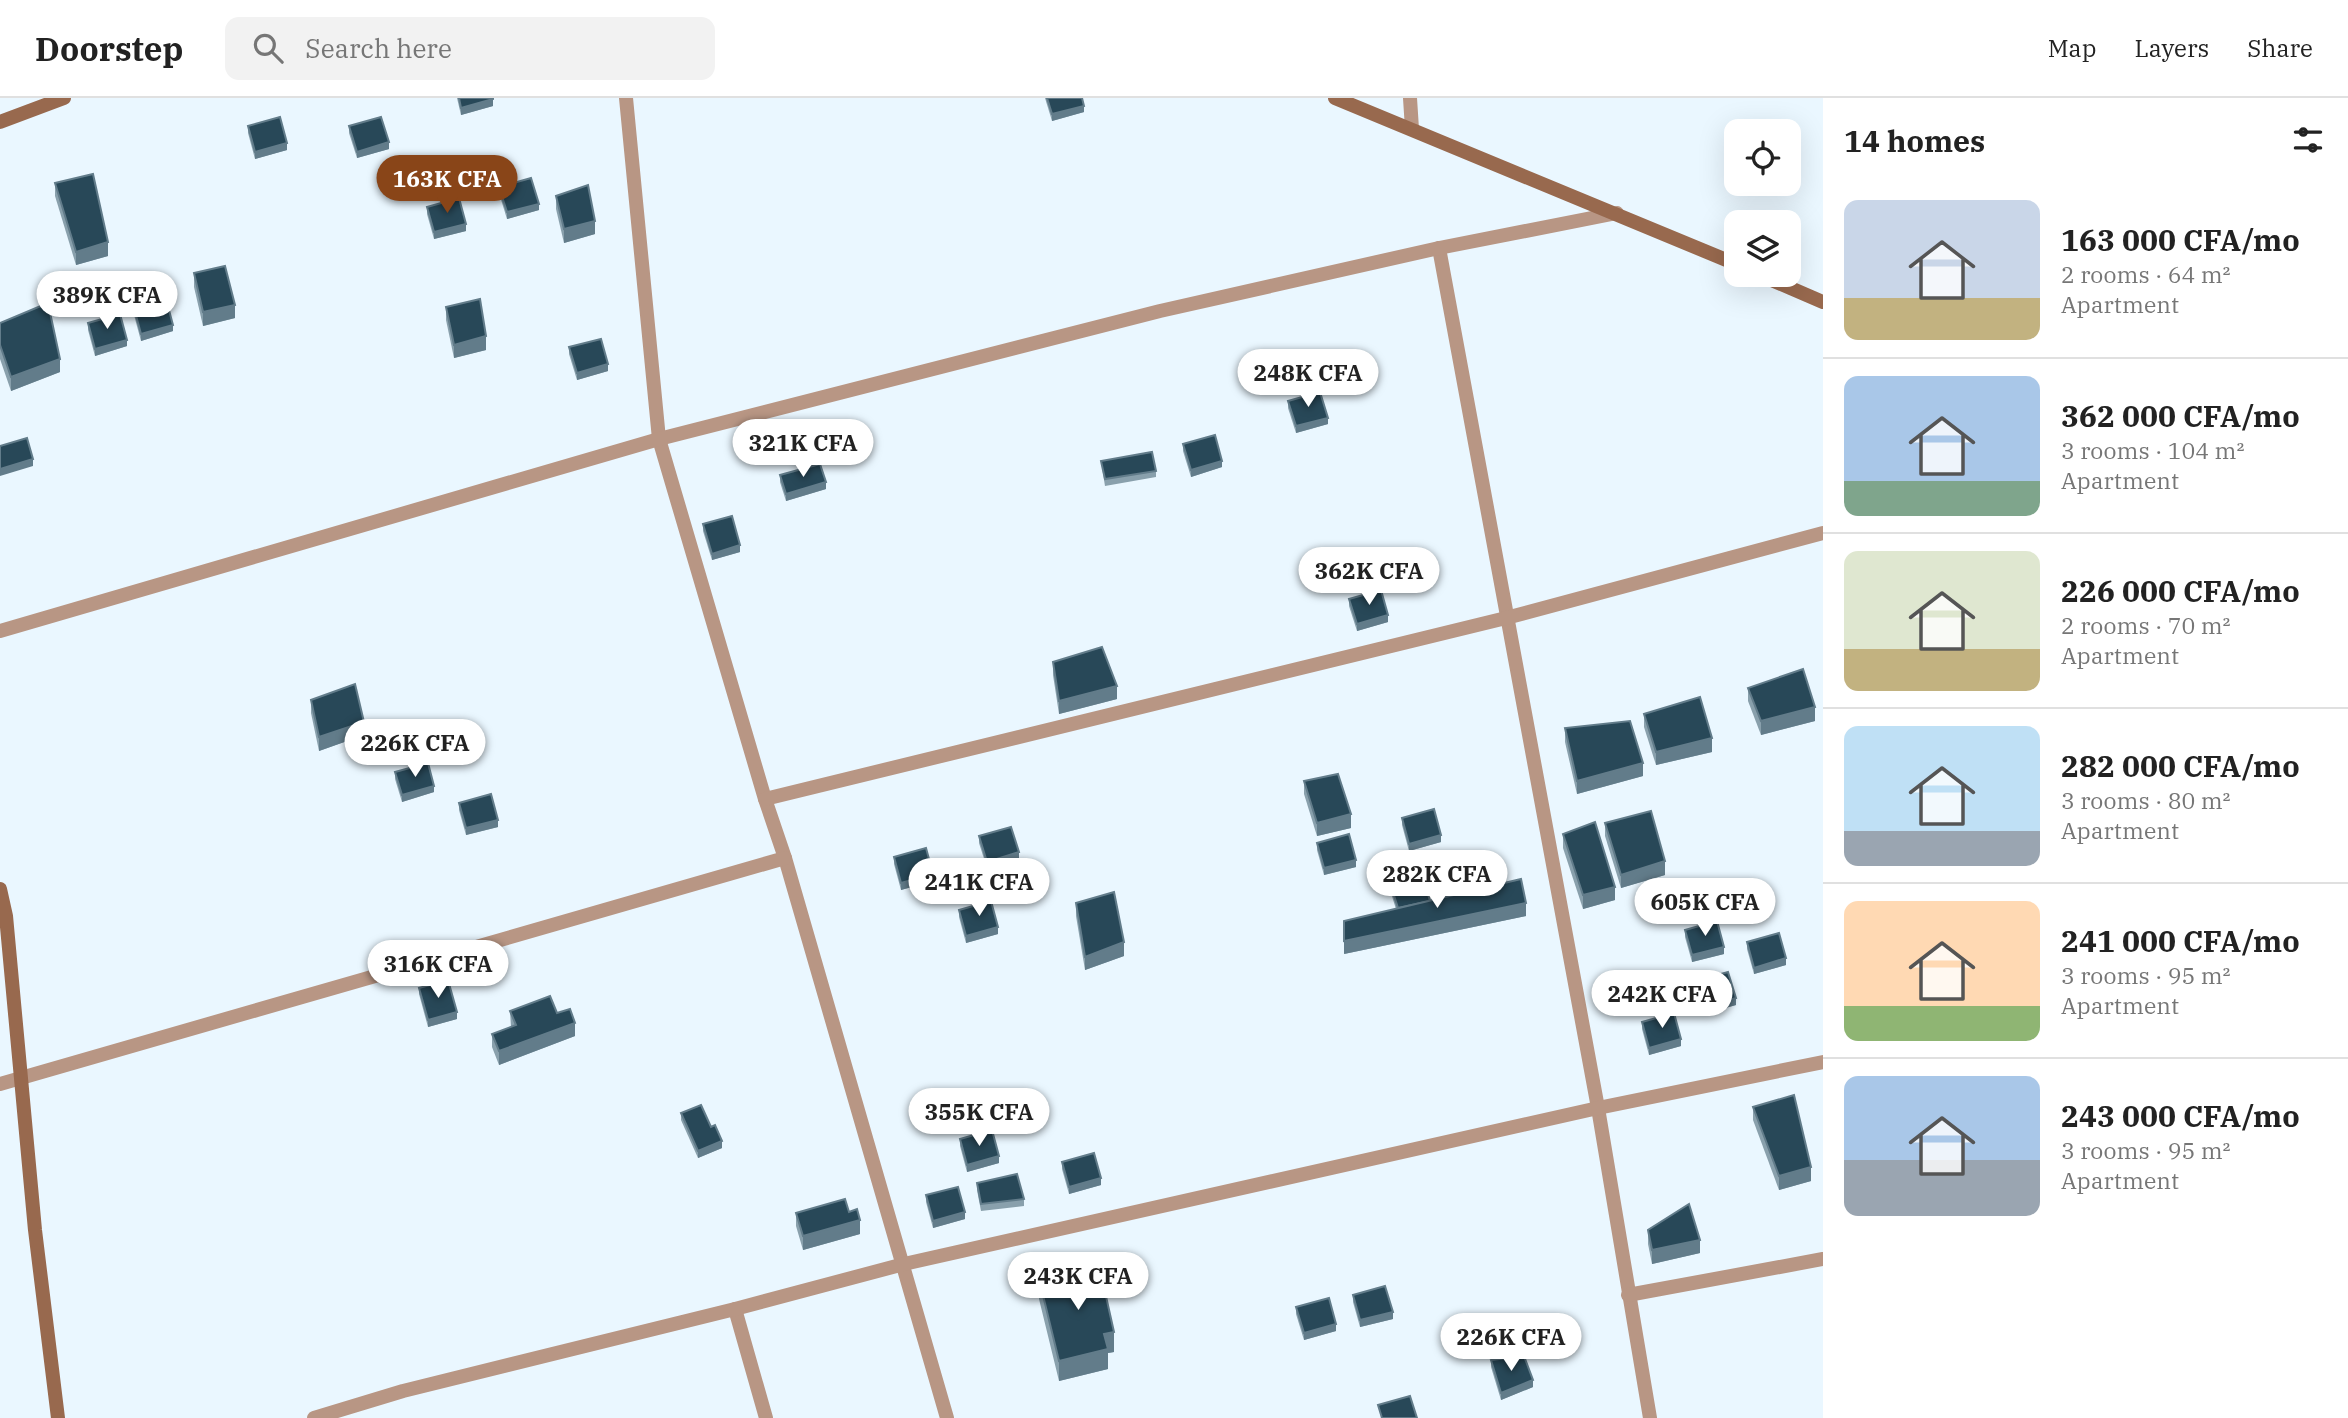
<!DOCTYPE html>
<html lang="en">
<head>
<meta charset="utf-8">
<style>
  :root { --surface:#fff; --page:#f2f2f2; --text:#222; --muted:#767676; --line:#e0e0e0; --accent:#894518 }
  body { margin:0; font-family:"IBM Plex Serif",serif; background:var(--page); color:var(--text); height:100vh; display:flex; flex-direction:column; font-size:26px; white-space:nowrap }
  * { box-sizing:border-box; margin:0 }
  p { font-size:23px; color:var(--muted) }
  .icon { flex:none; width:38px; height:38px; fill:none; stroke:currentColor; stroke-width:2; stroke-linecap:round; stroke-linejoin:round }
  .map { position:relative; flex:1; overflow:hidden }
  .drawer { display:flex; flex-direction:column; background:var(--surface); width:525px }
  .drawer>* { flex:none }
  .controls { position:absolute; left:1724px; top:21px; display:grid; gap:14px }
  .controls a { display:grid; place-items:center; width:77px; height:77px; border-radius:14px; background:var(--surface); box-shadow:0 7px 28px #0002; font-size:35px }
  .price { position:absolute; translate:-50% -60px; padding:0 16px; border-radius:24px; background:#fff; color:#222; font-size:23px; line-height:46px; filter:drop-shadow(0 2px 4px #0008) }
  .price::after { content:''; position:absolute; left:50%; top:42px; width:21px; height:16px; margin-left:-10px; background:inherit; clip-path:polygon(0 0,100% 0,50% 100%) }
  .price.on { background:var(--accent); color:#fff }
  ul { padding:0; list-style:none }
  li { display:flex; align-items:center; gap:21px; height:175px; padding:0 21px }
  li+li { border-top:2px solid var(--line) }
  li span { display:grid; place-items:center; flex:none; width:196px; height:140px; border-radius:14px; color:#555 }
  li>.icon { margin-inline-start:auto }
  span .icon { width:84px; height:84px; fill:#fffc; stroke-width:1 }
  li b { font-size:30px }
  h2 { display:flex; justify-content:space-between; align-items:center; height:84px; padding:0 21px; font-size:30px }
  header { display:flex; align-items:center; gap:42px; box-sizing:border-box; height:98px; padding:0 35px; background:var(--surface); border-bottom:2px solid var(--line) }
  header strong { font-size:33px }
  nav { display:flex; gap:38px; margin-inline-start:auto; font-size:24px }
  .search { width:490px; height:63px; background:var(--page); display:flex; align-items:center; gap:18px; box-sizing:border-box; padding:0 24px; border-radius:14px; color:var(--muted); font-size:26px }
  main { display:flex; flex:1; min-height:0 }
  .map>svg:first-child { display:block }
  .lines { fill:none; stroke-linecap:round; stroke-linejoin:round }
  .minor { stroke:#b89684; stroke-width:14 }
  .secondary { stroke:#98694e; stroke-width:14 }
  .wall { fill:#89a0ac }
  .shaded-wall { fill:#627c8a }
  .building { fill:#284858; stroke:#627c8a; stroke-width:2 }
</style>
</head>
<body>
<header>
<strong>Doorstep</strong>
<div class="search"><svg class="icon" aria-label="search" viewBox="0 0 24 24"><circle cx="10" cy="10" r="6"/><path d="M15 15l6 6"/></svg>Search here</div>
<nav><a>Map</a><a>Layers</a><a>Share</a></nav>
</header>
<main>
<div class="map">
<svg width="1823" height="1320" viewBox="0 0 1823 1320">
  <rect width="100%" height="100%" fill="#eaf7ff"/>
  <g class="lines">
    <g class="minor">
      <path d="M626,0L659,341L765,701L785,760L947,1320"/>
      <path d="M1410,0L1412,31"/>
      <path d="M1439,150L1598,1010L1650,1320"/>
      <path d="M0,533L659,341L1160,213L1439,150L1617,115"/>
      <path d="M765,701L1506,520L1823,435"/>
      <path d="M0,986L785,760"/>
      <path d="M1628,1197L1823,1161"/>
      <path d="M735,1211L766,1320"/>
      <path d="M314,1320L403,1293L735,1211L904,1166L1598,1010L1823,964"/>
    </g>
    <g class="secondary">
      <path d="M1335,0L1736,166"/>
      <path d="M0,24L64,0"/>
      <path d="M1760,177L1823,204"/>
      <path d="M0,791L6,818L35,1132L58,1320"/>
    </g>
  </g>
  <g class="wall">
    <path d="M457,0H493V8L461,17Z"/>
    <path d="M1045,0H1082L1084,14L1052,23Z"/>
    <path d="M248,28L287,52L255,61L248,35Z"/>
    <path d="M349,28L389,51L357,60L349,35Z"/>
    <path d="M55,85L108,158L76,167L55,98Z"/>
    <path d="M499,89L539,112L507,121L499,95Z"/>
    <path d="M556,98L595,136L564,145L556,111Z"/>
    <path d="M427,109L466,133L434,141L427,116Z"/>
    <path d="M194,175L235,220L203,228L194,189Z"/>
    <path d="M446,209L486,252L454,260L446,222Z"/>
    <path d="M134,210L173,233L141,243L134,217Z"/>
    <path d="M0,225L60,274L11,293L0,261Z"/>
    <path d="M88,225L127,248L95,258L88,232Z"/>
    <path d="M569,249L608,273L577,282L569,256Z"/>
    <path d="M1288,303L1328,326L1296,335L1288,310Z"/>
    <path d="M1183,346L1222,369L1191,379L1183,353Z"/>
    <path d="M1101,363L1156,373V379L1105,388Z"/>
    <path d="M780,377L826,391L786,403L780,384Z"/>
    <path d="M703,426L740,454L712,462L703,433Z"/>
    <path d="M1349,501L1388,524L1357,533L1349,508Z"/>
    <path d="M1053,564L1117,601L1059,616L1053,577Z"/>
    <path d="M1748,590L1815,623L1761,637L1748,603Z"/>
    <path d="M311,602L364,637L319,653L311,615Z"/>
    <path d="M1644,616L1712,654L1656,667L1644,629Z"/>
    <path d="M1565,630L1643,678L1577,696L1565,644Z"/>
    <path d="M395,674L434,694L402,704L395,681Z"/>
    <path d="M1304,683L1351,730L1317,738L1304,696Z"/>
    <path d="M459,705L498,729L466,737L459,712Z"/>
    <path d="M1402,720L1441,744L1409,753L1402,727Z"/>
    <path d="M1605,725L1665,777L1621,790L1605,738Z"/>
    <path d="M1563,736L1615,802L1583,811L1563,750Z"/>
    <path d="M979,738L1019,761L987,770L979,745Z"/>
    <path d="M1317,745L1356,769L1324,777L1317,752Z"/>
    <path d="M894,759L933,783L901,792L894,766Z"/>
    <path d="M1429,777L1526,818L1344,856L1396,811L1391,795V788L1430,803L1434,802L1429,784Z"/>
    <path d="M1076,805L1124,858L1085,872L1076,818Z"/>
    <path d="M959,812L998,836L966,845L959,819Z"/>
    <path d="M1685,832L1724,856L1692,864L1685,839Z"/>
    <path d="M1747,844L1786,867L1754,876L1747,851Z"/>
    <path d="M1696,883L1736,907L1704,916L1696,890Z"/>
    <path d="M419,890L457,921L428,929L419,896Z"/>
    <path d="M510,913L575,938L499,967L492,949V936L511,929Z"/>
    <path d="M1642,924L1681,948L1649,957L1642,931Z"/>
    <path d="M1753,1009L1811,1083L1779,1092L1753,1022Z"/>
    <path d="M681,1015L711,1029L722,1050L698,1060L681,1022Z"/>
    <path d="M960,1041L999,1065L967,1074L960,1048Z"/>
    <path d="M1062,1064L1101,1087L1069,1096L1062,1071Z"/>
    <path d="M977,1085L1024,1101V1108L981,1113L977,1092Z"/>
    <path d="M926,1097L965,1121L933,1130L926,1104Z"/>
    <path d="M849,1114L860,1136L803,1152L796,1128V1115Z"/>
    <path d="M1648,1132L1700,1155L1652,1166L1648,1146Z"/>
    <path d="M1039,1181L1114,1254L1108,1255V1271L1059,1283L1039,1201Z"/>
    <path d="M1353,1197L1393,1221L1360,1229L1353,1204Z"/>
    <path d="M1296,1209L1336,1233L1304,1242L1296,1216Z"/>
    <path d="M1491,1262L1533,1289L1501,1302L1491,1269Z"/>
  </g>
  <g class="shaded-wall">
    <path d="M493,1V8L461,17V10Z"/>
    <path d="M1084,8V14L1052,23V16Z"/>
    <path d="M389,44V51L357,60V54Z"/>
    <path d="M287,45V52L255,61V54Z"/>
    <path d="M539,106V112L507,121V114Z"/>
    <path d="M595,123V136L564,145V131Z"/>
    <path d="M466,126V133L434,141V134Z"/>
    <path d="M108,144V158L76,167V154Z"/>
    <path d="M235,207V220L203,228V214Z"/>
    <path d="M173,227V233L141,243V236Z"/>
    <path d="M486,238V252L454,260V247Z"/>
    <path d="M127,242V248L95,258V251Z"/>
    <path d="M60,261V274L11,293V279Z"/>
    <path d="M608,266V273L577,282V275Z"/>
    <path d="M1328,320V326L1296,335V328Z"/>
    <path d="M33,361V368L0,378V371Z"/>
    <path d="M1222,363V369L1191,379V372Z"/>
    <path d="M826,384V391L786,403V396Z"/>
    <path d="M740,447V454L712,462V456Z"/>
    <path d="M1388,517V524L1357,533V526Z"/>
    <path d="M1117,588V601L1059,616V603Z"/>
    <path d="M1815,609V623L1761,637V623Z"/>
    <path d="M364,624V637L319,653V639Z"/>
    <path d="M1712,640V654L1656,667V654Z"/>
    <path d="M1643,665V678L1577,696V683Z"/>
    <path d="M434,688V694L402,704V697Z"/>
    <path d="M1351,716V730L1317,738V725Z"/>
    <path d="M498,722V729L466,737V730Z"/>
    <path d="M1441,737V744L1409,753V746Z"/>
    <path d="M1019,754V761L987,770V764Z"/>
    <path d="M1356,762V769L1324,777V770Z"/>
    <path d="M1665,763V777L1621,790V777Z"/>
    <path d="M933,776V783L901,792V785Z"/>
    <path d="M1615,789V802L1583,811V797Z"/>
    <path d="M1526,805V818L1344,856V843Z"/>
    <path d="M998,829V836L966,845V838Z"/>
    <path d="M1124,844V858L1085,872V859Z"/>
    <path d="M1724,849V856L1692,864V857Z"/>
    <path d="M1786,860V867L1754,876V870Z"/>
    <path d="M1736,900V907L1704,916V909Z"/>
    <path d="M457,914V921L428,929V922Z"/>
    <path d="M575,925V938L499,967V953Z"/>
    <path d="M1681,941V948L1649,957V950Z"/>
    <path d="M722,1043V1050L698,1060V1053Z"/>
    <path d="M999,1058V1065L967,1074V1067Z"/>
    <path d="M1811,1069V1083L1779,1092V1078Z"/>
    <path d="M1101,1080V1087L1069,1096V1089Z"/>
    <path d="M965,1114V1121L933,1130V1123Z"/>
    <path d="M860,1122V1136L803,1152V1138Z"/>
    <path d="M1700,1142V1155L1652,1166V1152Z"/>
    <path d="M1393,1214V1221L1360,1229V1222Z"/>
    <path d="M1336,1226V1233L1304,1242V1235Z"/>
    <path d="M1114,1234V1254L1108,1255V1271L1059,1283V1263L1104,1236Z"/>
    <path d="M1533,1282V1289L1501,1302V1295Z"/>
  </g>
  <g class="building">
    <path d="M459,0H493V1L461,10Z"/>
    <path d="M1047,0H1082L1084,8L1052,16Z"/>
    <path d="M280,19L287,45L255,54L248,28Z"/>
    <path d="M381,19L389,44L357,54L349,28Z"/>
    <path d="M93,76L108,144L76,154L55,85Z"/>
    <path d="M531,80L539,106L507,114L499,89Z"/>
    <path d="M588,87L595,123L564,131L556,98Z"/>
    <path d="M459,100L466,126L434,134L427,109Z"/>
    <path d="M225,168L235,207L203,214L194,175Z"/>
    <path d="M166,201L173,227L141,236L134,210Z"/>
    <path d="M480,201L486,238L454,247L446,209Z"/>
    <path d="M48,205L60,261L11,279L0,247V225Z"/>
    <path d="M120,216L127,242L95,251L88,225Z"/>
    <path d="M601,241L608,266L577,275L569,249Z"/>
    <path d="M1320,294L1328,320L1296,328L1288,303Z"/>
    <path d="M1215,337L1222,363L1191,372L1183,346Z"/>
    <path d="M27,340L33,361L0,371V348Z"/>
    <path d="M1152,354L1156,373L1105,381L1101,363Z"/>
    <path d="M820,366L826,384L786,396L780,377Z"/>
    <path d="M732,418L740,447L712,456L703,426Z"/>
    <path d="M1381,492L1388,517L1357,526L1349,501Z"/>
    <path d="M1102,549L1117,588L1059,603L1053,564Z"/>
    <path d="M1803,571L1815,609L1761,623L1748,590Z"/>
    <path d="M355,586L364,624L319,639L311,602Z"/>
    <path d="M1700,599L1712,640L1656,654L1644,616Z"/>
    <path d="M1630,623L1643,665L1577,683L1565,630Z"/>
    <path d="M428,665L434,688L402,697L395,674Z"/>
    <path d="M1338,676L1351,716L1317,725L1304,683Z"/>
    <path d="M491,696L498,722L466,730L459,705Z"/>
    <path d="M1434,711L1441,737L1409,746L1402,720Z"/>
    <path d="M1651,713L1665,763L1621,777L1605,725Z"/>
    <path d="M1595,724L1615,789L1583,797L1563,736Z"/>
    <path d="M1011,729L1019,754L987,764L979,738Z"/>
    <path d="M1349,736L1356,762L1324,770L1317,745Z"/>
    <path d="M926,750L933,776L901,785L894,759Z"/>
    <path d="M1461,768L1468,793L1436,802L1429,777Z"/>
    <path d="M1423,779L1430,803L1398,810L1391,788Z"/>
    <path d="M1521,781L1526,805L1344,843V823Z"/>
    <path d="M1114,794L1124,844L1085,859L1076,805Z"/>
    <path d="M991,803L998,829L966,838L959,812Z"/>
    <path d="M1717,823L1724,849L1692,857L1685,832Z"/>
    <path d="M1779,835L1786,860L1754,870L1747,844Z"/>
    <path d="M1728,874L1736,900L1704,909L1696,883Z"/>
    <path d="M448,882L457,914L428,922L419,890Z"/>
    <path d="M550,898L557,915L570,911L575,925L499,953L492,936L516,927L510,913Z"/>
    <path d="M1674,915L1681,941L1649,950L1642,924Z"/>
    <path d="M1794,997L1811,1069L1779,1078L1753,1009Z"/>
    <path d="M701,1007L711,1029L715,1027L722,1043L698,1053L681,1015Z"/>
    <path d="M992,1032L999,1058L967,1067L960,1041Z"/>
    <path d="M1094,1055L1101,1080L1069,1089L1062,1064Z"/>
    <path d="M1017,1076L1024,1101L981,1106L977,1085Z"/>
    <path d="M958,1089L965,1114L933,1123L926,1097Z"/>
    <path d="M845,1101L849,1114L857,1111L860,1122L803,1138L796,1115Z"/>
    <path d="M1689,1106L1700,1142L1652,1152L1648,1132Z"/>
    <path d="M1099,1167L1114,1234L1104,1236L1108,1251L1059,1263L1039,1181Z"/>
    <path d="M1385,1188L1393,1214L1360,1222L1353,1197Z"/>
    <path d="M1329,1200L1336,1226L1304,1235L1296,1209Z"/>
    <path d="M1524,1258L1533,1282L1501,1295L1491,1262Z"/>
    <path d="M1410,1298L1417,1320H1382L1378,1307Z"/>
  </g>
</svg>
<div class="controls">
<a><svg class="icon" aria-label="locate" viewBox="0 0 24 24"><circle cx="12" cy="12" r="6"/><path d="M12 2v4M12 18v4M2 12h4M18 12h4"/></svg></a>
<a><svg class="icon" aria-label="layers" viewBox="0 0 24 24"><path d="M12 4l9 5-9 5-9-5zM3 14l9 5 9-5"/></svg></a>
</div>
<b class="price on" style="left:447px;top:117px">163K CFA</b>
<b class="price" style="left:107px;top:233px">389K CFA</b>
<b class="price" style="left:1308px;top:311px">248K CFA</b>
<b class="price" style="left:803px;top:381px">321K CFA</b>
<b class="price" style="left:1369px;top:509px">362K CFA</b>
<b class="price" style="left:415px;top:681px">226K CFA</b>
<b class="price" style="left:1437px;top:812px">282K CFA</b>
<b class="price" style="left:979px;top:820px">241K CFA</b>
<b class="price" style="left:1705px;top:840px">605K CFA</b>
<b class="price" style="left:438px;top:902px">316K CFA</b>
<b class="price" style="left:1662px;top:932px">242K CFA</b>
<b class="price" style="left:979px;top:1050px">355K CFA</b>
<b class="price" style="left:1078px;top:1214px">243K CFA</b>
<b class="price" style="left:1511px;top:1275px">226K CFA</b>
</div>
<section class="drawer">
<h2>14 homes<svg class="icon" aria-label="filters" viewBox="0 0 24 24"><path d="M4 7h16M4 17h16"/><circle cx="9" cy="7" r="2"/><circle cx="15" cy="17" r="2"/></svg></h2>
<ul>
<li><span style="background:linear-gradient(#c9d6e8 70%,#c2b280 0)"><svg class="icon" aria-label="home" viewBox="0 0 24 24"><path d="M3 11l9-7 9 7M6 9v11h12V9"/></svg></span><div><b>163 000 CFA/mo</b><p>2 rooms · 64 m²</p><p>Apartment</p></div></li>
<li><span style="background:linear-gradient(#a9c7e8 75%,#7fa58c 0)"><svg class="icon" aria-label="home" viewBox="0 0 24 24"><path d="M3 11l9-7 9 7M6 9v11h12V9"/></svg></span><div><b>362 000 CFA/mo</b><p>3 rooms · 104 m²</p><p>Apartment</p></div></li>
<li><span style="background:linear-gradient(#dfe7d0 70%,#c2b280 0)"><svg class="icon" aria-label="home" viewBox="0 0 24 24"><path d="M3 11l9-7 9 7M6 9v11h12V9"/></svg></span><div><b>226 000 CFA/mo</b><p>2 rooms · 70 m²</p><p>Apartment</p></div></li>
<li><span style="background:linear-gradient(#bfe0f5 75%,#9aa5b1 0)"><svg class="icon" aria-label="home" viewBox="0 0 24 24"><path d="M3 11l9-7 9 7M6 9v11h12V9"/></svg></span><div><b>282 000 CFA/mo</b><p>3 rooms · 80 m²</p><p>Apartment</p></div></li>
<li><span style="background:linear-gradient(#ffd9b3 75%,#8fb573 0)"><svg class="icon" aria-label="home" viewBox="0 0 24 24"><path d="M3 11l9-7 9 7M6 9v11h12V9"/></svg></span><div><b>241 000 CFA/mo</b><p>3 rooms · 95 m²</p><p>Apartment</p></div></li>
<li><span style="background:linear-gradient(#a9c7e8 60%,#9aa5b1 0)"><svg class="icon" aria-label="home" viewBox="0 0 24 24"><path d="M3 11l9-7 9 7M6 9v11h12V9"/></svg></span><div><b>243 000 CFA/mo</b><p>3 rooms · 95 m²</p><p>Apartment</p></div></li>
</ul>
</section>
</main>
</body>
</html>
